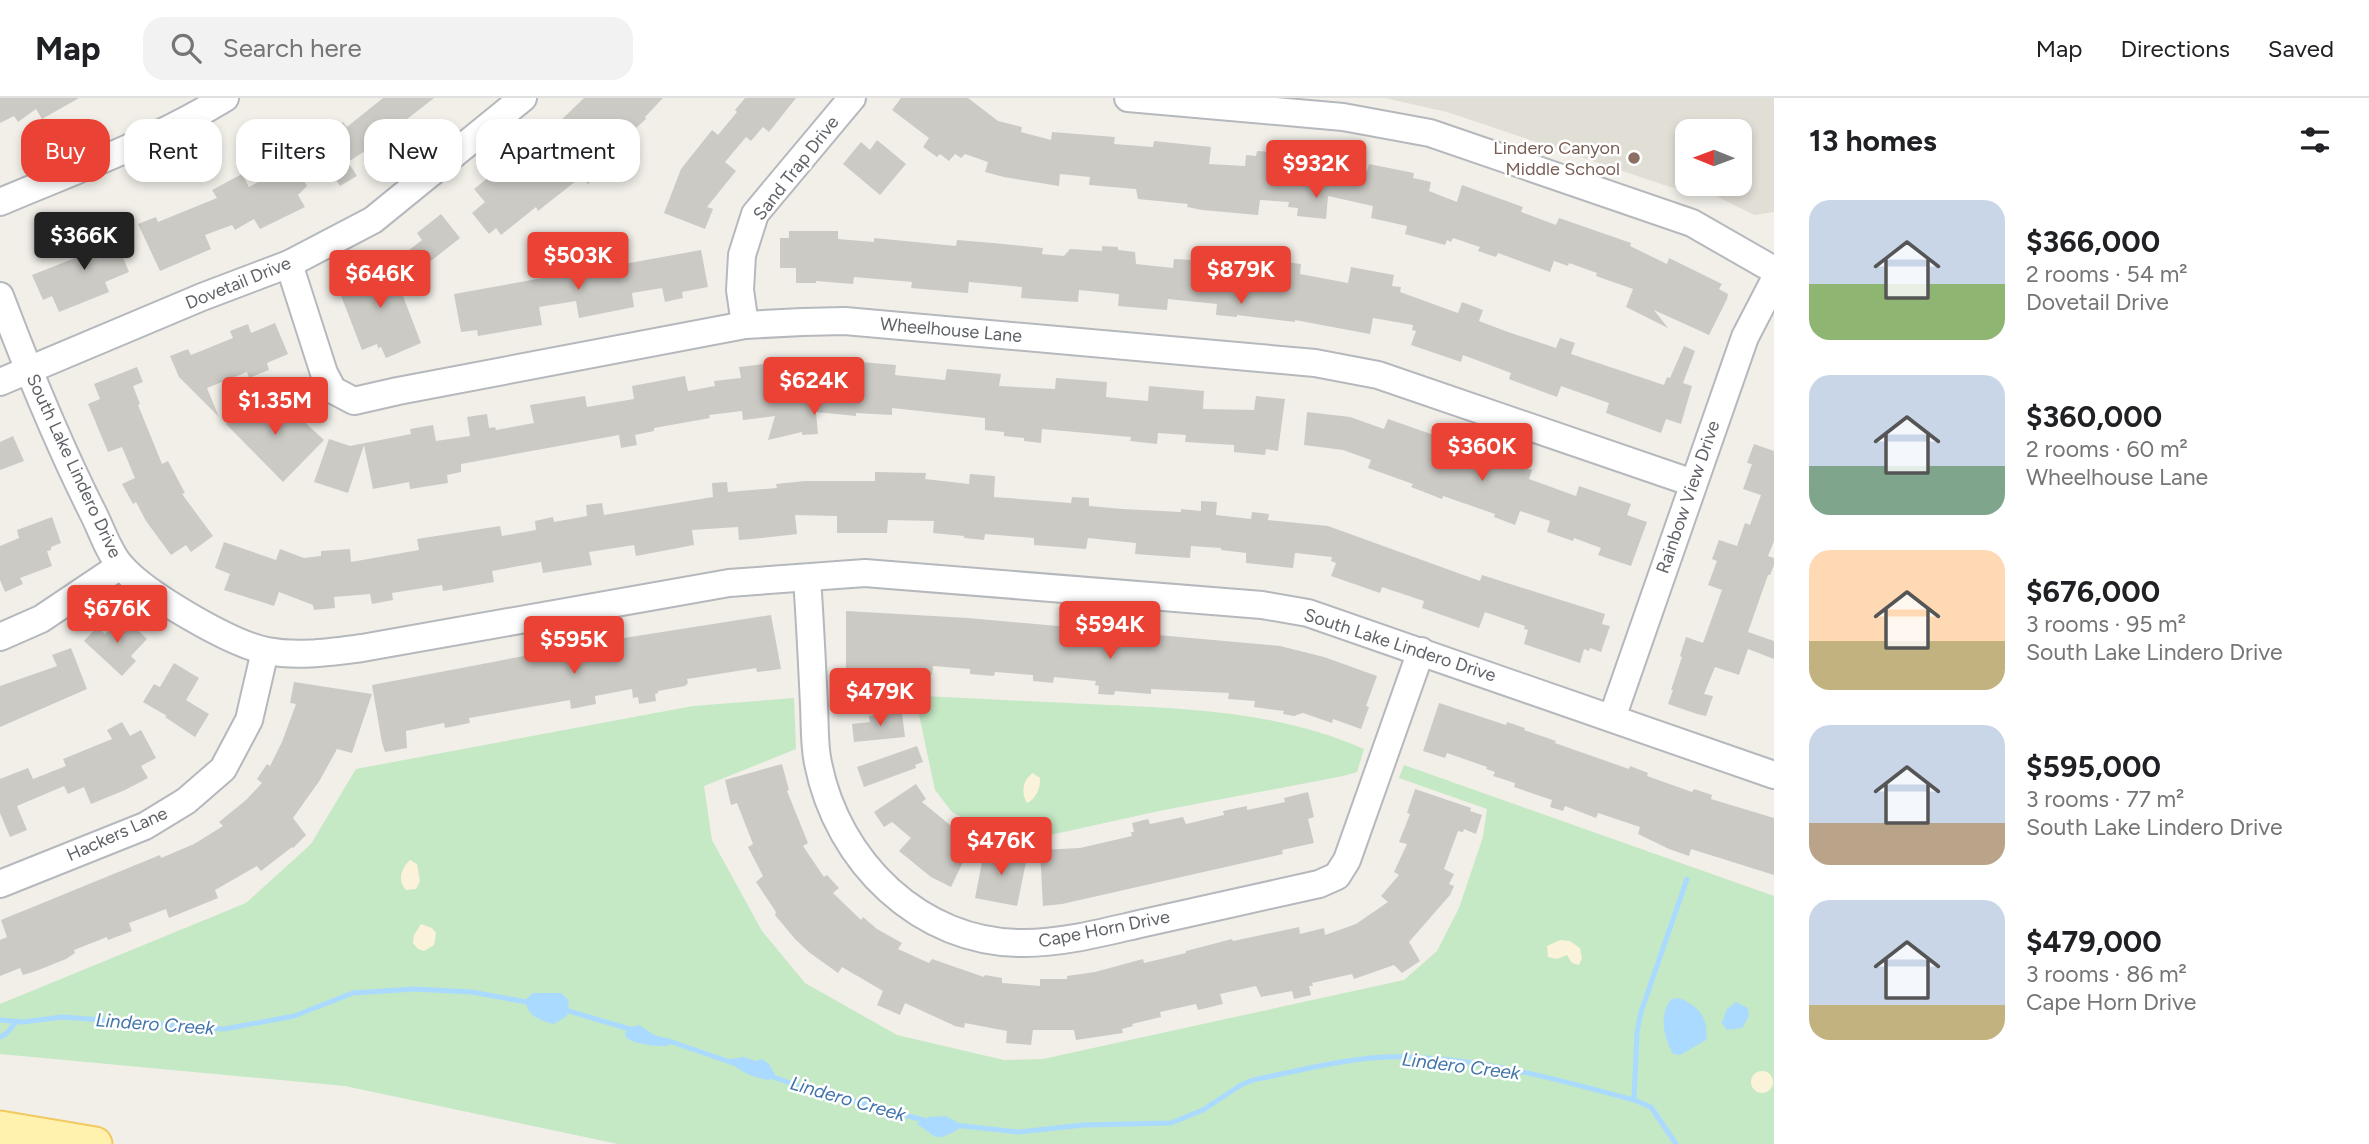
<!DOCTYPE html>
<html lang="en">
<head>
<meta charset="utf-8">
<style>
  :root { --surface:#fff; --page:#f2f2f2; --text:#202124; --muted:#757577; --line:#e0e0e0; --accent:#ea4335 }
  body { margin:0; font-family:Figtree,sans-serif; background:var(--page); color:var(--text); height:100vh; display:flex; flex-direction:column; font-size:26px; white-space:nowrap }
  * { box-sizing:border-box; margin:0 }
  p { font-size:23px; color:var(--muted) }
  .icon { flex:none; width:38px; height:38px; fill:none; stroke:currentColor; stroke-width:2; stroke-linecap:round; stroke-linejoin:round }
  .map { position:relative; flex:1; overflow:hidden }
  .sheet { display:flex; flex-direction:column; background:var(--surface); width:595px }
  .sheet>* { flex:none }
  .banner { position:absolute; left:21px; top:21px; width:665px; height:63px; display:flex; gap:14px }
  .needle { width:46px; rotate:271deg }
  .buttons { position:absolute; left:1675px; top:21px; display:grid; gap:14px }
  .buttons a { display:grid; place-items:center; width:77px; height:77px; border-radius:14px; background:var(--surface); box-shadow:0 4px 10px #0003; font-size:35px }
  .price { position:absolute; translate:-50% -60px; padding:0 16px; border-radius:7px; background:var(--accent); color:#fff; font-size:23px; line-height:46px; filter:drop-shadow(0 2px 4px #0008) }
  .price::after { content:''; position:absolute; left:50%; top:42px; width:21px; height:16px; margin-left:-10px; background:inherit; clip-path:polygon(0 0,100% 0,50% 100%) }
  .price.current { background:#222; color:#fff }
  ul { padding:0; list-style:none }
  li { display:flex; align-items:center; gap:21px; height:175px; padding:0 35px }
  li span { display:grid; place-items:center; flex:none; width:196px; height:140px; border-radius:21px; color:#555 }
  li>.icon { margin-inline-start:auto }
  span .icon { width:84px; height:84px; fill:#fffc; stroke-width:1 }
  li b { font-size:30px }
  h2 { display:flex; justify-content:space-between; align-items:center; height:84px; padding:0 35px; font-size:30px }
  .pill { padding:0 24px; border-radius:21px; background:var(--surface); box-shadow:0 4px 10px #0003; font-size:24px; line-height:63px }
  .pill.current { background:var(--accent); color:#fff }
  header { display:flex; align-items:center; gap:42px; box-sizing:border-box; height:98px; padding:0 35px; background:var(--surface); border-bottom:2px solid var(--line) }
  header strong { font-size:33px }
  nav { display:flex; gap:38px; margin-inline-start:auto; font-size:24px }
  .search { width:490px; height:63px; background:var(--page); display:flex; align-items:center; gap:18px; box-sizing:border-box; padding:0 24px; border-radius:21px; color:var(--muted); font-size:26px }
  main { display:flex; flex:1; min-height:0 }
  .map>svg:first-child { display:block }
  .education { fill:#e1ded6; fill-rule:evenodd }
  .green { fill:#c5e8c5 }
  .sand { fill:#fbf3d9 }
  .water { fill:#aadaff }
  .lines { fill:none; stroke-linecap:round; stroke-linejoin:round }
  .stream { stroke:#aadaff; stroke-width:5 }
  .building { fill:#cccac5 }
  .minor-casing { stroke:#b5b8bc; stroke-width:30 }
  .major-casing { stroke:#f2c960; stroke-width:37 }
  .minor { stroke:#fff; stroke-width:26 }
  .major { stroke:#fff2af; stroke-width:33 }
  .education-dot { fill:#8d6e63; stroke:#fff; stroke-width:2.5 }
  .labels { text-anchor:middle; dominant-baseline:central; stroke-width:5; stroke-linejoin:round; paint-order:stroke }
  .education-label { font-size:18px; fill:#785e54; stroke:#fff; text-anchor:end }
  .street-label { font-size:18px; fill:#5f6368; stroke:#fff }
  .water-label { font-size:19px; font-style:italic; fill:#4174aa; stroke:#fff }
</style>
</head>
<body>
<header>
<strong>Map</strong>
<div class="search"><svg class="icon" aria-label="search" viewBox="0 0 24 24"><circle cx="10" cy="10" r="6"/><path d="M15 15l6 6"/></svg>Search here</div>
<nav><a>Map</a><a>Directions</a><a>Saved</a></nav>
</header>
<main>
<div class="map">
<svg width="1774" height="1046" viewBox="0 0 1774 1046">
  <rect width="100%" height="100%" fill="#f1efe8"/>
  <path class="education" d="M1385,0H1774V114L1754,117L1708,94L1670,89L1447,14ZM1687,33H1740V86H1687Z"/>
  <g class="green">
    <path d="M922,598C984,601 1046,604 1109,607C1196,611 1283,615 1364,651L1357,674L1343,678L1159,713L1041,739L1007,736L975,727L952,714L935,692L918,612Z"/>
    <path d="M794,600L796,651L704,688L712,742L762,833L805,885L897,937L1004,962L1043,961L1404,882L1437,853L1459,810L1483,739L1487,711L1399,680L1404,667L1774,798V1046H618L345,988L0,956V906L246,805L311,746L356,671L693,608Z"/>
  </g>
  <g class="sand">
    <path d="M1033,675L1040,680C1041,689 1036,701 1027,705C1021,695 1022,682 1033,675Z"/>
    <path d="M410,762L417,766L420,783L416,791L406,792C397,782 401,771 410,762Z"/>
    <path d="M421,826L432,830L436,835L434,847L424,853L418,851L413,845L414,837Z"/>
    <path d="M1560,842L1570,843L1580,850L1582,860L1579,867L1572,865L1567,857L1557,861L1548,859L1547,848Z"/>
    <circle cx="1762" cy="984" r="11"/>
  </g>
  <g class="water">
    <path d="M533,895H561L569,903L567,918L554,926C539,922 526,918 526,901Z"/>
    <path d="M1679,900C1699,908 1709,920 1706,942L1680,957L1673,956C1664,940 1658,916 1672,901Z"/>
    <path d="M1736,904L1748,910L1749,918L1742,930L1727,932L1722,925L1727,911Z"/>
    <path d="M639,927L654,937L672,942L668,948C655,948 637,947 626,940L625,935L630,929Z"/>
    <path d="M744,959L755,963L762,961L769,966L775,977L769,982C756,980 736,974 730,961Z"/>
    <path d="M946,1018L957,1024L959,1031C931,1046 939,1038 916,1026L929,1019Z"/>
  </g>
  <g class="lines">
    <g class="stream">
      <path d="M562,911L633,932"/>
      <path d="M0,922L23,924L62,919L224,931L294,918L353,895L414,891L472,894L532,905"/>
      <path d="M0,939L6,936L17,923"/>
      <path d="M666,942L736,966"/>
      <path d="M768,977L801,989L927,1023"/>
      <path d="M1634,1002L1637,934L1641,914L1687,781"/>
      <path d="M954,1027L1019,1034L1083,1027L1171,1025L1203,1012L1241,987L1253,982C1303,972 1356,957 1407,959C1484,961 1560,982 1634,1002L1651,1009L1676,1046"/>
    </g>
  </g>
  <g class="building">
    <path d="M0,0H79L42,21L36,11L18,24L14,18L0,25Z"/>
    <path d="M383,0H434L402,25L410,35L389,52L382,42L348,64L357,78L340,88L312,44L343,24L347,29Z"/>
    <path d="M584,0H663L645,19L646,21L610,53L612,55L608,58L613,62L588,86L581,79L538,113L536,109L501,137L496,130L489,136L472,115L485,104L474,91L525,50L536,64L544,57L551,65L572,46L562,34L565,31L559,24Z"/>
    <path d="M745,0H796L769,34L763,29L751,43L746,39L725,64L736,73L707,109L713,111L705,131L664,115L681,71L712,32L718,37L737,14L735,12Z"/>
    <path d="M901,0H968L998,23L1022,29L1021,34L1051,42L1052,34L1115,39L1114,46L1153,49L1154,43L1211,49L1209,66L1245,68L1246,57L1256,58L1257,53L1318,57L1317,63L1367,73L1369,66L1414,75L1413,80L1431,84L1429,93L1457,104L1462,87L1523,109L1521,114L1556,127L1559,120L1631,145L1630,148L1667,166L1669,160L1722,186L1719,191L1728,196L1727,201L1709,237L1654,212L1668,230L1626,209L1633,191L1596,178L1597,175L1569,165L1568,168L1554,163L1550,174L1498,155L1496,159L1478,153L1480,149L1453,140L1451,144L1447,142L1445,147L1405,136L1407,128L1371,120L1373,108L1328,98L1326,121L1297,118L1298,110L1288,109L1289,104L1260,102L1258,117L1202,112L1187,109L1188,106L1138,101L1136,91L1089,87L1090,79L1060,76L1059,88L1004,79L985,74L988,64L965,56L961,60L955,56L949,63L940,56L937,59L923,49L929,40L892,12Z"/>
    <path d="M877,42L906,66L880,97L843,66L861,44L870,52Z"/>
    <path d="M293,64L307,88L298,97L305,109L260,131L254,121L235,132L232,127L205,137L211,151L160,173L138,126L156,119L158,124L217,100L212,92L242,76L249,89Z"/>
    <path d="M441,116L460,140L422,170L408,153L422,142L417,135Z"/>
    <path d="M107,120L129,174L105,184L109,194L59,214L52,198L43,202L32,177L98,151L89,127Z"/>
    <path d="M789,133H838V141L874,144V140L956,148L957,142L993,145L1043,150L1042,156L1064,158L1070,151L1102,153V148L1118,149V152L1135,154L1136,166L1173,170L1174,161L1191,162V170L1265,176V172L1284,174L1285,164L1301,166L1300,176L1348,185L1351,169L1394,177L1392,188L1401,189L1400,194L1458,215L1462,204L1483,212L1479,223L1508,234L1556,250L1560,240L1575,245L1571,256L1664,287L1667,279L1670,280L1684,248L1695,253L1683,285L1692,288L1681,326L1666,321L1661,335L1606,315L1609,305L1561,288L1557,299L1509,281L1511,275L1463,257L1461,264L1411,247L1416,233L1412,232L1413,227L1373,220L1370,236L1295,222V224L1237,217V219L1216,217L1217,206L1168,201L1167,212L1118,208L1119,196L1079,192L1078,204L1021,200L1022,189L969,184L968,195L911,190L912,184L854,179L853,186L816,183V185H796V170H780V140H789Z"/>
    <path d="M701,152L708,189L682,194L683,200L665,204L662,190L632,195L634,209L579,220L576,203L539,209L542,227L478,238L477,232L461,234L454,196L554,178L553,172L569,169L568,163L585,160L587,166L590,165L591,172Z"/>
    <path d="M383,160L387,170L391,167L421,245L386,260L381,249L378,250L377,246L362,252L340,195L357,188L351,173Z"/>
    <path d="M275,225L288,256L267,265L269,272L249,280L247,274L207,290L219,319L179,279L170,258L188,251L191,257L233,240L230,233L248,226L251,235Z"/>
    <path d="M838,262L896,267L895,277L945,282L947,271L1001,276L999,288L1055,291L1056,280L1107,284L1106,299L1125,301L1148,303L1149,288L1204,293L1203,311L1254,312L1256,298L1285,301L1278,353L1266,351L1265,357L1234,354V347L1185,344L1186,337L1158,335L1157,346L1130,343L1131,339L1042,331L1041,345L1024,343V340L1004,338V334L985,332V320L892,310V317L856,315V318L816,314L818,336L802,337V334L768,342L775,318L743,322L742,313L709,317L710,320L654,330V333L635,337L637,347L621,350L619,337L461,366V374L447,377L448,385L410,391L409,384L373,391L364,347L348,395L314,384L329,341L350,348L411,336L410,331L433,327L436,343L470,338L467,319L487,316L489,330L495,329L496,332L534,325L530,307L585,298L587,309L634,301L632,288L685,278L688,293L715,288L714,283L741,280L739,269L765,266L786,264L788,282L820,279L837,280Z"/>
    <path d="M137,269L143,284L133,288L140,306L138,307L162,366L168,363L185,395L182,396L213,438L191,454L186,447L171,457L146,423L136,404L133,406L122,386L135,380L122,349L108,354L88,306L100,301L94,286Z"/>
    <path d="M274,300L294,320L297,317L324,342L283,384L226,326L249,302L261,313Z"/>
    <path d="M1307,314L1350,319L1384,331L1388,321L1448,342L1442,358L1473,369L1474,366L1478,368L1483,354L1532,372L1529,381L1576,398L1579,388L1631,406L1627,417L1647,424L1631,468L1598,457L1601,450L1574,440L1573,443L1547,434L1550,423L1520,413L1515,427L1494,419L1495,416L1443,398L1442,401L1411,389L1413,386L1368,370L1371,362L1343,352L1304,347Z"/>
    <path d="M13,338L24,363L0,372V344Z"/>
    <path d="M1754,346L1774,353V443L1768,458L1774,460V467L1770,477H1768L1748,534L1774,543V561L1748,551L1739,577L1715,569L1704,596L1713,598L1706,618L1697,616L1668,606L1673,592H1671L1682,559L1680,558L1686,539L1703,545L1722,492L1708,487L1717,463L1712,461L1719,442L1737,448L1745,425L1750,427L1761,397L1743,391L1752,366L1747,365Z"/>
    <path d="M875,374L926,375L925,381L969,386L970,376L995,378L994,399L1071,405L1072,399L1089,400V408L1123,411L1181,414V411L1201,413V403L1217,404L1216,417L1251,421L1252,414L1269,416L1268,422L1328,428L1480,483L1482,477L1605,516L1602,526L1610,528L1601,554L1590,550L1589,553L1584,551L1580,565L1524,546L1528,532L1524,531L1525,528L1485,514L1479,530L1422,510L1424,503L1382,489L1380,495L1331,478L1336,465L1331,463L1332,459L1295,455L1293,470L1246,465V455L1221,452V450L1191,448L1190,460L1135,456L1136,445L1088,440L1086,451L1034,447V440L985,436L984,442L964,440V438L933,435L934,423L888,422L887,435H837V418L795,417L797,436L762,440L739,442L738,429L692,432L694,447L636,458L634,447L589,454L592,467L543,475L541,464L492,473L494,484L443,493L442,487L392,495L393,502L372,506L370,496L334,499L335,510L314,512L313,507L279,494L274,508L224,492L230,476L215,470L224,444L276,462L280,451L304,460L321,458V453L350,451L351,464L419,452L417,441L500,428L502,438L536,432L535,423L553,419L554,424L587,418L586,407L602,405L604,417L713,399L712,385L727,384L728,394L777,390L776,386L805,383H875Z"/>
    <path d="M52,419L61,445L51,449V452L47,453L52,468L20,480L23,486L5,494L0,482V448L19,440L17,432Z"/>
    <path d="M846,513L968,520L1280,548L1324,559L1377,578L1366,608L1369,609L1361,631L1333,621L1332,625L1303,615L1294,618L1283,616L1284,613L1254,609L1255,603L1228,601L1229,595L1151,591V596L1115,593L1114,597L1098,596L1099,588L1095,587L1096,583L1054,579L1053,585L1033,583V577L995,574L994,578L970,576V571L933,568L932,577H928V585L909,583V578L878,576V574L846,573Z"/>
    <path d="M771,517L781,571L757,574L756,570L687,581L688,585L685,588L658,593V595L655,596L656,603L639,606L638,599L633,600L632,591L595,598L596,606L571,611L570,602L469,620L470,625L445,630L444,625L406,633L407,650L385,654L382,645L372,587L592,545Z"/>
    <path d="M123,518L147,541L131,558L136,563L122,578L84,543L97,529L105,536Z"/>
    <path d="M71,550L87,591L0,629V588L57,568L52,557Z"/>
    <path d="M174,565L199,580L186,602L209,616L195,639L165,619L167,618L143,604L154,586L160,589Z"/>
    <path d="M294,584L372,596L352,655L337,651L320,682L293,720L306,737L293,750L292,749L261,773L257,768L215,792L218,800L169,820L166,811L129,825L132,833L108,842L107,839L74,852L75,855L66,861L36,873L23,877L20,870L0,878V842L7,839L1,822L160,757L161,760L194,746L223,728L219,724L246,702L262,685L257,681L267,666L270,668L282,644L296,606L290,605Z"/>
    <path d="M1439,605L1506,627L1507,624L1525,630L1524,632L1556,643L1555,645L1629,671L1630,668L1648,675L1647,678L1692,694L1694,691L1712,697L1711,701L1774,720V777L1691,751L1689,758L1669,751L1638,736L1640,729L1598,715L1596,720L1565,708L1563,713L1550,709L1552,702L1514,689L1515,685L1493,678L1495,674L1486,671L1487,669L1447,655L1445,660L1423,653Z"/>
    <path d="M902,615L905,639L854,644L852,626L870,624L869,618Z"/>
    <path d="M122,624L130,638L141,632L156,660L141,668L148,680L125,692L91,706L84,689L68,696L64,688L17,708L27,732L10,739L0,715V681L28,670L33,681L66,668L63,661L112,641L107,632Z"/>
    <path d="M917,648L923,664L915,667L916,670L864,689L857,669Z"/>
    <path d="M782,666L789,692L787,693L808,745L803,748L824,779L827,777L839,790L833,795L861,822L863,819L877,831L902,845L898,851L929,865L932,861L984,879L985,877L1002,880V885L1040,888V881H1067V878L1095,874L1143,861L1144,865L1186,855V853L1232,841L1233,843L1299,829L1300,836L1324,830L1325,837L1356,826L1388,804L1381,798L1399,777L1394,774L1407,746L1399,744L1410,716L1407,715L1415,691L1471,710L1470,713L1482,717L1476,736L1464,731L1463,734L1458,733L1444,771L1454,776L1449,786L1454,788L1450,797L1409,844L1420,863L1402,875L1394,867L1354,881L1352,876L1312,885L1313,888H1309L1311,897L1294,901L1292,893L1261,899L1256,888L1220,896L1223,906L1198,912L1196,906L1160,914L1161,919L1132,926L1133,928L1122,931L1123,935L1076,942L1074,932H1033L1031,947L1006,945L1007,933L965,925L964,930L955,928L905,905L900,917L877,907L883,893L842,869L838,875L810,855L795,841L775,817L776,814L756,784L763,778L748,749L753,746L737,705L731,707L725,682Z"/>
    <path d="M916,686L926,701L922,704L950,727L975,739L951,789L931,779L899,753L911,740L892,724L884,729L874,714Z"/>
    <path d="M1308,694L1314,719L1308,721L1314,745L1282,752L1283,756L1062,806L1043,808L1040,752L1080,750L1132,738L1131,734H1134L1132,725L1148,721L1150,726L1183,719L1186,726L1224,717L1223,713L1247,708V712L1285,704L1284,700Z"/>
    <path d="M985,749L1027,759L1017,808L975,800Z"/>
  </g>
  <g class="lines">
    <g class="minor-casing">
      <g id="minor">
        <path d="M1128,0L1343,19L1430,35L1692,125L1774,172"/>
        <path d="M0,104C76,72 155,43 225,0"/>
        <path d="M289,166L324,275L333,292L354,303L398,293L745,227L802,224L845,223L1315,265L1378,277L1693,385"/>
        <path d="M0,198C28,272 58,346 94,417C102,433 109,455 121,468C145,496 231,546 267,553C298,559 330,554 362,550L729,485L865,475L1262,507L1308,515L1774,677"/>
        <path d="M745,227L740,192L742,157L755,116L852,0"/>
        <path d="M0,284L202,199L289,166L373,122L523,0"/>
        <path d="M807,480C810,522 812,565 814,607C815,626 814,647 818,665C837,763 920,846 1024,845C1064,845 1104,834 1144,825C1202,812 1261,799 1319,786L1337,778L1347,762L1421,553"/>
        <path d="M0,539L41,521L120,468"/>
        <path d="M1612,620L1745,239L1774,183"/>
        <path d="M0,786L145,728L186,703L223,671L249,622L265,553"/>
      </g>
    </g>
    <g class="major-casing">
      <path id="major" d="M0,1030L95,1046"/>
    </g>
    <use href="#minor" class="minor"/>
    <use href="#major" class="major"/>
  </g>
  <circle class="education-dot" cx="1634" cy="60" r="7"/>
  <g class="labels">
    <g class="education-label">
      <text x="1620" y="50">Lindero Canyon<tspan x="1620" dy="21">Middle School</tspan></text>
    </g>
    <g class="street-label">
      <text transform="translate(796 70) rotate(-52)">Sand Trap Drive</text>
      <text transform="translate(238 185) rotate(-22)">Dovetail Drive</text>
      <text transform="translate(951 232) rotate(5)">Wheelhouse Lane</text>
      <text transform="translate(74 368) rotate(65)">South Lake Lindero Drive</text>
      <text transform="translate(1688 399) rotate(-71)">Rainbow View Drive</text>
      <text transform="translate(1400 547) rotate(18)">South Lake Lindero Drive</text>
      <text transform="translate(117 736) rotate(-24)">Hackers Lane</text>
      <text transform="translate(1104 831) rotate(-11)">Cape Horn Drive</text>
    </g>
    <g class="water-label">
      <text transform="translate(155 926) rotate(4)">Lindero Creek</text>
      <text transform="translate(1461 968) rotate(7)">Lindero Creek</text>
      <text transform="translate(848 1001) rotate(16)">Lindero Creek</text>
    </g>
  </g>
</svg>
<div class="buttons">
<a><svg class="needle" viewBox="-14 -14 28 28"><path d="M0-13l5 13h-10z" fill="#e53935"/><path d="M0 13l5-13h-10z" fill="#757577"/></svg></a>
</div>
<b class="price" style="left:1316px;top:102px">$932K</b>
<b class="price current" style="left:84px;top:174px">$366K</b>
<b class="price" style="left:578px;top:194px">$503K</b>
<b class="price" style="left:1241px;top:208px">$879K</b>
<b class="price" style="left:380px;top:212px">$646K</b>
<b class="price" style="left:814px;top:319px">$624K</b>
<b class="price" style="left:275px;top:339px">$1.35M</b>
<b class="price" style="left:1482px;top:385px">$360K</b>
<b class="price" style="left:117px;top:547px">$676K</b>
<b class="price" style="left:1110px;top:563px">$594K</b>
<b class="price" style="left:574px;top:578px">$595K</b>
<b class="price" style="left:880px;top:630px">$479K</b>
<b class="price" style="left:1001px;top:779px">$476K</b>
<div class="banner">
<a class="pill current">Buy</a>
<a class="pill">Rent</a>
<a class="pill">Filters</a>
<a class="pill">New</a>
<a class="pill">Apartment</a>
</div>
</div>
<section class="sheet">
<h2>13 homes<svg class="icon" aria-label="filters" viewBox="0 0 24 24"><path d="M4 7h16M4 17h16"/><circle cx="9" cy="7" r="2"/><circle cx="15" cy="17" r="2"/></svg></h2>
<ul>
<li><span style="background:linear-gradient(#c9d6e8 60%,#8fb573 0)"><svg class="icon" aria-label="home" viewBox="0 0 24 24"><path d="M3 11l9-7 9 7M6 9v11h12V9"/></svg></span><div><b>$366,000</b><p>2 rooms · 54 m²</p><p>Dovetail Drive</p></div></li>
<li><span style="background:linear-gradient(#c9d6e8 65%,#7fa58c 0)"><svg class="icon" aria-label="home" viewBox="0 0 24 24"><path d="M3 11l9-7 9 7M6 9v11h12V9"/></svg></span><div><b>$360,000</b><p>2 rooms · 60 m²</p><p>Wheelhouse Lane</p></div></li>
<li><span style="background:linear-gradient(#ffd9b3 65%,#c2b280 0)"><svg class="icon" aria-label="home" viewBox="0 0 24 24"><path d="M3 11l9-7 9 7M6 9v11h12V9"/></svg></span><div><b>$676,000</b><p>3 rooms · 95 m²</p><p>South Lake Lindero Drive</p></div></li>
<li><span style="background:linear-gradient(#c9d6e8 70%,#b9a48a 0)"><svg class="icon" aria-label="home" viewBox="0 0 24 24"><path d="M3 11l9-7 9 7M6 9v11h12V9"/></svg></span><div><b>$595,000</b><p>3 rooms · 77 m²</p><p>South Lake Lindero Drive</p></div></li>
<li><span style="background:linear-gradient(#c9d6e8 75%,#c2b280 0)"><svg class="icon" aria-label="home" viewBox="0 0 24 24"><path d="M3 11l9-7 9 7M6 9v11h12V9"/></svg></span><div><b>$479,000</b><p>3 rooms · 86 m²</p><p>Cape Horn Drive</p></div></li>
</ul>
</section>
</main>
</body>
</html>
